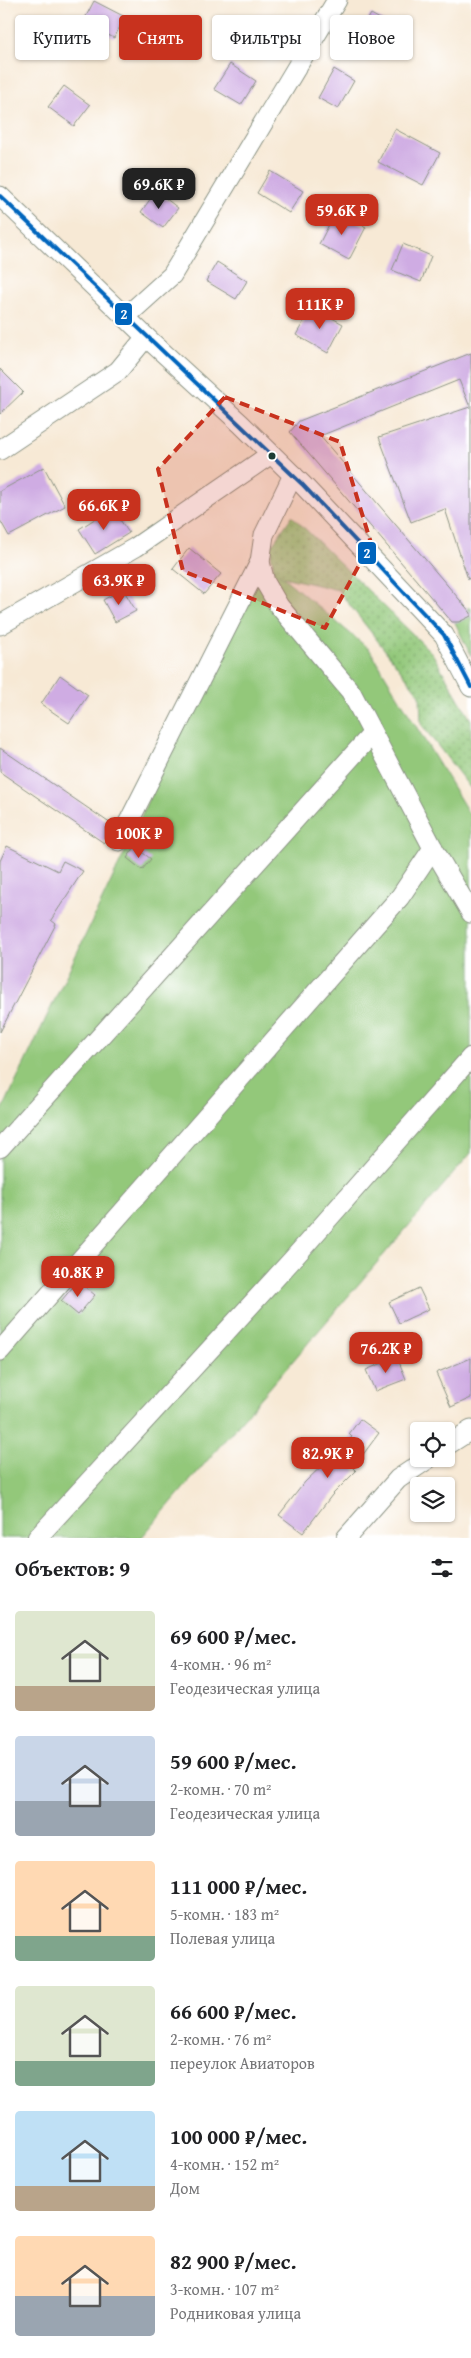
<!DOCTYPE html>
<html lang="ru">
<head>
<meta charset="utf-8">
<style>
  :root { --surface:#fff; --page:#f2f2f2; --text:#202124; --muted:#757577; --accent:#c8321e }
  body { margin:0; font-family:"Gentium Book Plus",serif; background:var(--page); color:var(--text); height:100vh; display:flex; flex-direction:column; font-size:19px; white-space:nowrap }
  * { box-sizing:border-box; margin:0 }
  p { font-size:16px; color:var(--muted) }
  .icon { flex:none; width:28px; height:28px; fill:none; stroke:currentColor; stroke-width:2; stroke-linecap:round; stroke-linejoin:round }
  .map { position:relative; height:1538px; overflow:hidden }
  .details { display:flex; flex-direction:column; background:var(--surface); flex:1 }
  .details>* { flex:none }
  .hud { position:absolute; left:15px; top:15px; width:441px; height:45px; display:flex; gap:10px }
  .controls { position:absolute; left:410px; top:1422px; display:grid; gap:10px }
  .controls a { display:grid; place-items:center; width:45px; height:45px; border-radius:5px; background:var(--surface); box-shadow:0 1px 4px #0004; font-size:25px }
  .price { position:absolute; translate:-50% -42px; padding:0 11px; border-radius:10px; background:var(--accent); color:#fff; font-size:16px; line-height:32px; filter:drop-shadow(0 1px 2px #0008) }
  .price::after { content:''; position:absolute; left:50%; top:30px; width:15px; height:11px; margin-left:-8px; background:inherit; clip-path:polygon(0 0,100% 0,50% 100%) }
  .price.active { background:#222; color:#fff }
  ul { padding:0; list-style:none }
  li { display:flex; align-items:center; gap:15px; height:125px; padding:0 15px }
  li span { display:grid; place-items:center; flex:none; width:140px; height:100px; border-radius:5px; color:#555 }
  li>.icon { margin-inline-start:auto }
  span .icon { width:60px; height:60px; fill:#fffc; stroke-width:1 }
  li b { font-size:21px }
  h2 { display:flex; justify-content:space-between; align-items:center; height:60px; padding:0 15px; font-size:21px }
  .chip { padding:0 18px; border-radius:5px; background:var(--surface); box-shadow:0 1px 4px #0004; font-size:18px; line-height:45px }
  .chip.active { background:var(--accent); color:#fff }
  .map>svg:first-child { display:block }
  .grass { fill:url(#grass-dots); stroke:#598257 }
  .garden { fill:#93c87a; stroke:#598257 }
  .building { fill:#cface3 }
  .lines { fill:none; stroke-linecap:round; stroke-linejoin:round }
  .street-casing { stroke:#8b9384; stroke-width:21 }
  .street { stroke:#fff; stroke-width:19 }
  .bus-1-casing { stroke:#fff; stroke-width:8 }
  .bus-1 { stroke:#0065bd; stroke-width:4 }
  .marked { fill:#c8321e; fill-opacity:0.2; stroke:#c8321e; stroke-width:4; stroke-dasharray:10 6; stroke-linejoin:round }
  .bus-dot { fill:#1f3d34; stroke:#fff; stroke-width:2 }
  .line-badge { stroke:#fff; stroke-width:2 }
  .badge-label { font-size:14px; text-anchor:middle; font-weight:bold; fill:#fff }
</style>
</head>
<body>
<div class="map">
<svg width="471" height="1538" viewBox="0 0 471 1538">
  <defs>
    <pattern id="grass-dots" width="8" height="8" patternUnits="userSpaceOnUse" patternTransform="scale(1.25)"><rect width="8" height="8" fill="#93c87a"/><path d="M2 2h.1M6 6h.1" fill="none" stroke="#77a465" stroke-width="1.8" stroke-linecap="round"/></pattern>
  </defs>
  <rect width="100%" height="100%" fill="#fff"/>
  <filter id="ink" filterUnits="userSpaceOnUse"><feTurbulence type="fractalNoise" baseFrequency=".02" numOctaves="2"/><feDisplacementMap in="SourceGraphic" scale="10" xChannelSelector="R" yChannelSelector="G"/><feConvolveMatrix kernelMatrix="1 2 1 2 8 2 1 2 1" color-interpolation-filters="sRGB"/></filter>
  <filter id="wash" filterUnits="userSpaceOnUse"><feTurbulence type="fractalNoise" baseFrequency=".0096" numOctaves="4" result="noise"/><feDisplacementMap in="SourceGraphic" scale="20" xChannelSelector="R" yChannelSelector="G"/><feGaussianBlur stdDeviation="1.12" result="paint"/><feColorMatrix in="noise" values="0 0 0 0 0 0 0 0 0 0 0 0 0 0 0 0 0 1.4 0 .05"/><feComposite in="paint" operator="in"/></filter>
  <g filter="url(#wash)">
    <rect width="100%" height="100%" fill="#f7e9d5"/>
    <path class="grass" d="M292,516L432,653L471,720V789L421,724L420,695L338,590L275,575L270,548Z"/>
    <g class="garden">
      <path d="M254,553L370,650L471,817V1153L141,1538H0V1115L133,835Z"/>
      <path d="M471,607V656L451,614Z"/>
    </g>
    <g id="blocks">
      <g class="building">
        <path d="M94,1L125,17L114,38L83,22Z"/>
        <path d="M371,14L391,25L372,57L352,45Z"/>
        <path d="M230,64L256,81L241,105L214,89Z"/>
        <path d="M334,69L354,81L338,109L318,98Z"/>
        <path d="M64,86L90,105L74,126L48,107Z"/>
        <path d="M395,129L440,153L423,185L378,162Z"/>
        <path d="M270,171L303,191L289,213L257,193Z"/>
        <path d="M156,191L178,208L163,228L141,212Z"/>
        <path d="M336,211L366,227L349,260L319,244Z"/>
        <path d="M403,244L431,256L421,282L392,270Z"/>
        <path d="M217,262L247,281L236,299L206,281Z"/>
        <path d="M312,307L343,324L328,353L296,335Z"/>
        <path d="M471,353V578L468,579L445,509L411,522L379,437L470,407L459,380L320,436L471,613V616L459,622H452L290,432L299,421Z"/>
        <path d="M0,369L23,392L0,414Z"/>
        <path d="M44,467L65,506L9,536L0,520V491Z"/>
        <path d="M112,508L129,533L95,554L79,529Z"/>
        <path d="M189,548L221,574L204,594L173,569Z"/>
        <path d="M123,589L136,611L115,622L103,600Z"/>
        <path d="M60,675L88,695L69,723L41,704Z"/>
        <path d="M0,748L114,826L104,843L0,772Z"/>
        <path d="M7,846L58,871L63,861L83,871L51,920L56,924L0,1032V861Z"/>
        <path d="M135,847L151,859L142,870L127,858Z"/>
        <path d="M78,1281L95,1295L78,1315L61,1301Z"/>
        <path d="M419,1288L429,1309L399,1323L389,1302Z"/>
        <path d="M397,1357L406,1379L375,1391L366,1370Z"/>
        <path d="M471,1358V1398L451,1407L436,1373Z"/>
        <path d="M360,1419L379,1433L353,1468L356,1471L332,1495L303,1533L279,1515L305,1482L352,1437L349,1434Z"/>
      </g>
    </g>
  </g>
  <g filter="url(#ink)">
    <use href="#blocks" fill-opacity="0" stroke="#8b9384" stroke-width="1"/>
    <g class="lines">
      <g class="street-casing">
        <g id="street">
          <path d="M0,196L146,337L241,424L302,484L444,635L471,687"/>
          <path d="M120,311L131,312L172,275L337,0"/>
          <path d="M0,450L118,371L146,337"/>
          <path d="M293,475L264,535L260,562L265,582L279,606L351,692L433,848L471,913"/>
          <path d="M0,625L136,547L271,454"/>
          <path d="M119,841L260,562"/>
          <path d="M0,1148L372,734"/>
          <path d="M0,1351L400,897L433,848"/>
          <path d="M446,1446L471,1430"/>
          <path d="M37,1538L292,1260L471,1057"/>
          <path d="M346,1538L398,1479L428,1459"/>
        </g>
      </g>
      <use href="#street" class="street"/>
      <g class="bus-1-casing">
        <path id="bus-1" d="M0,196L302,484L444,635L471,687"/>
      </g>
      <use href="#bus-1" class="bus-1"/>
    </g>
  </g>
  <path class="marked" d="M225,397L340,442L371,543L325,628L183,571L158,469Z"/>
  <circle class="bus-dot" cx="272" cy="456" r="4.5"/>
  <g class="line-badge">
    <rect x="114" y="302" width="19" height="24" rx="5" fill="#0065bd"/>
    <rect x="357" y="541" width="20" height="24" rx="5" fill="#0065bd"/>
  </g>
  <g class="badge-label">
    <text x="124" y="319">2</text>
    <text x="367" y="558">2</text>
  </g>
</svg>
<div class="controls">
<a><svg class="icon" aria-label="locate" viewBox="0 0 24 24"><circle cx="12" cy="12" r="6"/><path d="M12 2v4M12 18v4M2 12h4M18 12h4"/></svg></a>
<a><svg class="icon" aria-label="layers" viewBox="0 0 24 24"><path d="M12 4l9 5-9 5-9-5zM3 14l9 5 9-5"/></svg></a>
</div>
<b class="price active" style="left:159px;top:210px">69.6K ₽</b>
<b class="price" style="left:342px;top:236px">59.6K ₽</b>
<b class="price" style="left:320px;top:330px">111K ₽</b>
<b class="price" style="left:104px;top:531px">66.6K ₽</b>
<b class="price" style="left:119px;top:606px">63.9K ₽</b>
<b class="price" style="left:139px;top:859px">100K ₽</b>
<b class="price" style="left:78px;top:1298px">40.8K ₽</b>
<b class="price" style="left:386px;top:1374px">76.2K ₽</b>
<b class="price" style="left:328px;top:1479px">82.9K ₽</b>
<div class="hud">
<a class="chip">Купить</a>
<a class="chip active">Снять</a>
<a class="chip">Фильтры</a>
<a class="chip">Новое</a>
</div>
</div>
<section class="details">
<h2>Объектов: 9<svg class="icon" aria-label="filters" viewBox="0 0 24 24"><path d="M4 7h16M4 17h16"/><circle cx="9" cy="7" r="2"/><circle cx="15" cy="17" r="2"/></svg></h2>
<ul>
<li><span style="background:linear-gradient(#dfe7d0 75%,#b9a48a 0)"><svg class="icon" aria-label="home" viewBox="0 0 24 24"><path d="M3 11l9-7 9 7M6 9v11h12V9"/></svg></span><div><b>69 600 ₽/мес.</b><p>4-комн. · 96 m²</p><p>Геодезическая улица</p></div></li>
<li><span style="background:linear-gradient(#c9d6e8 65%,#9aa5b1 0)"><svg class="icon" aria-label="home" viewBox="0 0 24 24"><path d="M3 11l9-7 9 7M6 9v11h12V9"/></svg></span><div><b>59 600 ₽/мес.</b><p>2-комн. · 70 m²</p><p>Геодезическая улица</p></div></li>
<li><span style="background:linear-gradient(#ffd9b3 75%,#7fa58c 0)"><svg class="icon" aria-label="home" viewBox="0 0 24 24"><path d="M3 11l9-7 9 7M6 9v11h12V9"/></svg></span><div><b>111 000 ₽/мес.</b><p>5-комн. · 183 m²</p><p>Полевая улица</p></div></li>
<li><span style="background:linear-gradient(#dfe7d0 75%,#7fa58c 0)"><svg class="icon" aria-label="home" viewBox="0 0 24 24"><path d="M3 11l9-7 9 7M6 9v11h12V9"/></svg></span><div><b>66 600 ₽/мес.</b><p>2-комн. · 76 m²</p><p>переулок Авиаторов</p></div></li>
<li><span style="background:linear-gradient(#bfe0f5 75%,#b9a48a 0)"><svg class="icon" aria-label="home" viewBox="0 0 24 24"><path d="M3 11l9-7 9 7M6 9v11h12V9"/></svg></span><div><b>100 000 ₽/мес.</b><p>4-комн. · 152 m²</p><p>Дом</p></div></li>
<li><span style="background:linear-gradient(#ffd9b3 60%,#9aa5b1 0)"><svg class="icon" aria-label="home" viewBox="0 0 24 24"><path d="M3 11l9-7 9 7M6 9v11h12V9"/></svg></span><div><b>82 900 ₽/мес.</b><p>3-комн. · 107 m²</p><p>Родниковая улица</p></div></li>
</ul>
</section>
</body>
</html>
